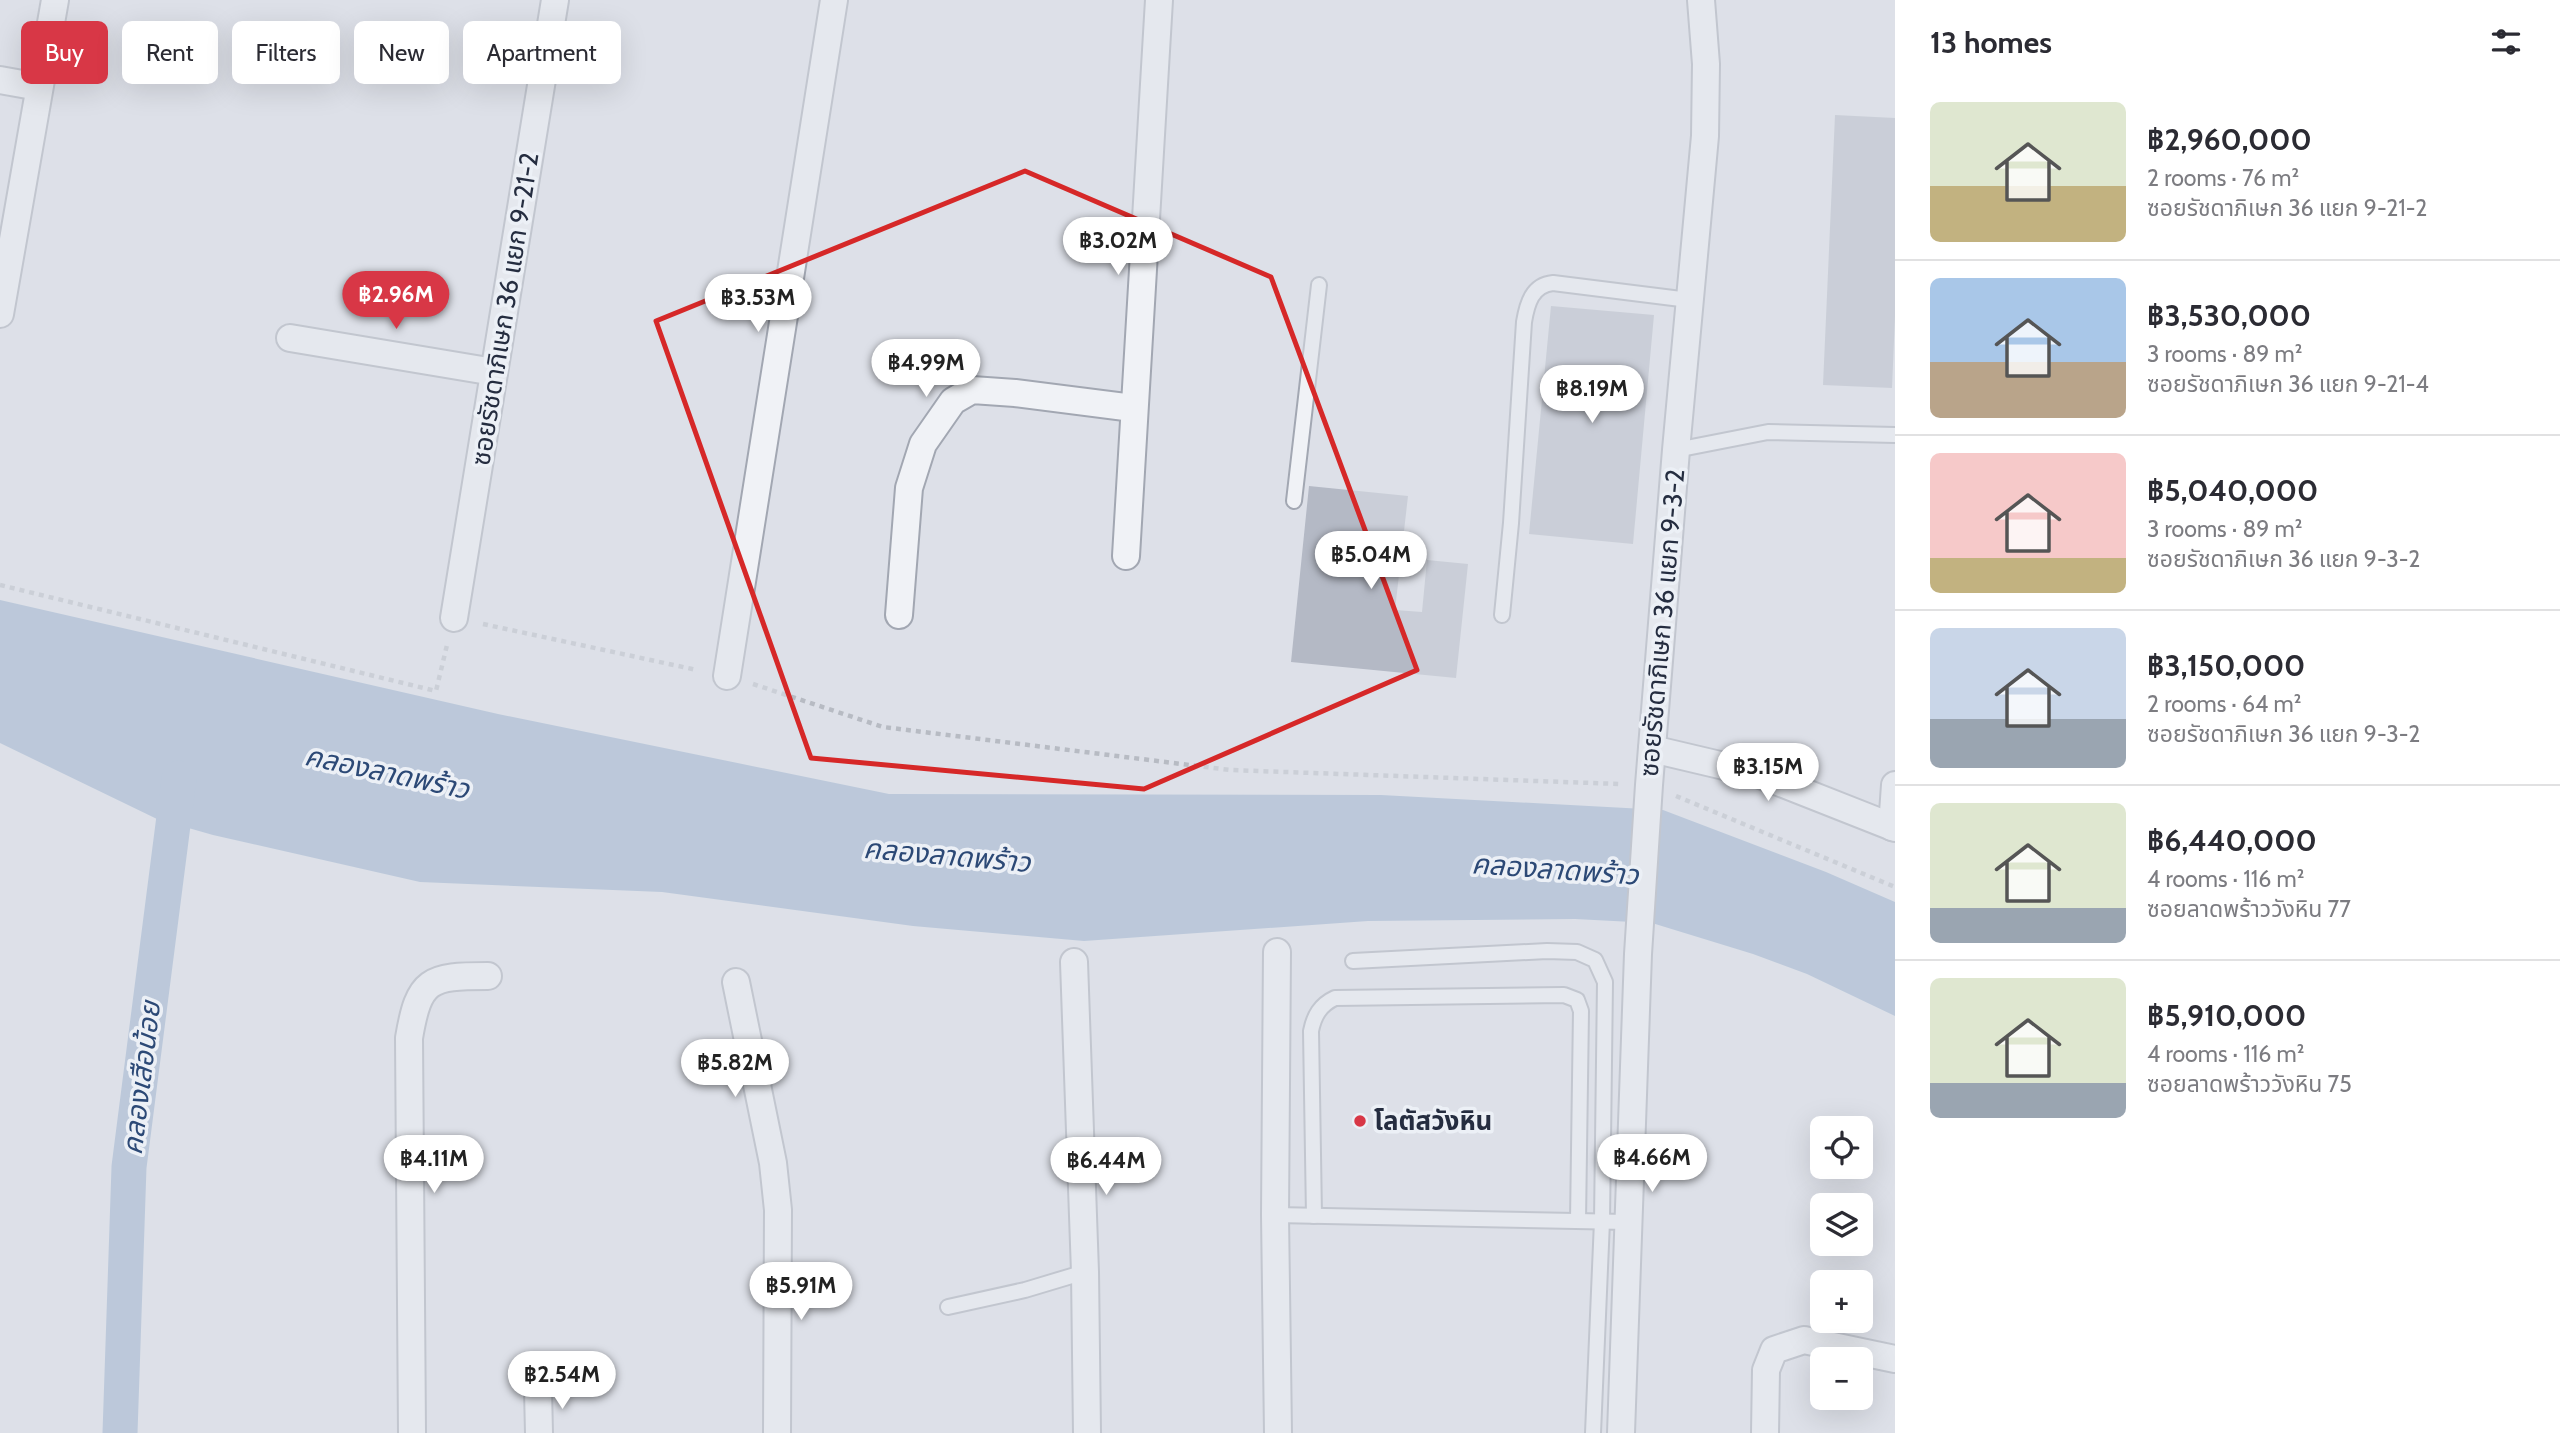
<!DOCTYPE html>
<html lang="en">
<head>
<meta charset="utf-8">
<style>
  :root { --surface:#fff; --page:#f2f2f3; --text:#2b2b33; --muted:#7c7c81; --line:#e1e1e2; --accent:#d83746 }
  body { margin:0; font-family:Cabin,"Noto Sans Thai",sans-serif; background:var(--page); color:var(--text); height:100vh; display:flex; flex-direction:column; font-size:26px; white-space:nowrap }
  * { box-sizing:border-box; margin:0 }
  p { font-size:23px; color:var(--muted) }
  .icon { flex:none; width:38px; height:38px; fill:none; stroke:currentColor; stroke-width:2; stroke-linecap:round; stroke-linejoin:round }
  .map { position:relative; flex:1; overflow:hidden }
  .sheet { display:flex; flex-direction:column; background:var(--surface); width:665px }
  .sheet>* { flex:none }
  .hud { position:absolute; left:21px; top:21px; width:665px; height:63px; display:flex; gap:14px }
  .fabs { position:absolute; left:1810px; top:1116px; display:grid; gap:14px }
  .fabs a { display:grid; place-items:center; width:63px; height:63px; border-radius:10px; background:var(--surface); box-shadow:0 7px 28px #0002; font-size:35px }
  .price { position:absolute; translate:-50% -60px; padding:0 16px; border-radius:24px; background:#fff; color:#222; font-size:23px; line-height:46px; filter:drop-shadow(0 2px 4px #0008) }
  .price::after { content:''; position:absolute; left:50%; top:42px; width:21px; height:16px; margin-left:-10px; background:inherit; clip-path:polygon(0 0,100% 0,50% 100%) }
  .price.selected { background:var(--accent); color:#fff }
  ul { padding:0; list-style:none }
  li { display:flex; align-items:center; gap:21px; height:175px; padding:0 35px }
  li+li { border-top:2px solid var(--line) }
  li span { display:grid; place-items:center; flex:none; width:196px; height:140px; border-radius:10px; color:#555 }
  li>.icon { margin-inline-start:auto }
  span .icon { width:84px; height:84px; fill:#fffc; stroke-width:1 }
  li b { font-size:30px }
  h2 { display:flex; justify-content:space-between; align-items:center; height:84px; padding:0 35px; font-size:30px }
  .chip { padding:0 24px; border-radius:10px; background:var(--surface); box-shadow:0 7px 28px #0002; font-size:24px; line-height:63px }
  .chip.selected { background:var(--accent); color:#fff }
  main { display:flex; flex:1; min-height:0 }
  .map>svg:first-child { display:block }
  .water { fill:#94accb }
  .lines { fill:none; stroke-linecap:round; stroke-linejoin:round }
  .canal { stroke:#94accb; stroke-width:35 }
  .building { fill:#b4b9c5 }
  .service-casing { stroke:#a2a7b2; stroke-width:18 }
  .minor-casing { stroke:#a2a7b2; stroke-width:30 }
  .path { stroke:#b7bbc3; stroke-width:4.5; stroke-dasharray:5 5; stroke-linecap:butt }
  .service { stroke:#f0f2f6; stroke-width:14 }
  .minor { stroke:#f0f2f6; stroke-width:26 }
  .marked { fill:none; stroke:#d62828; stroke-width:5; stroke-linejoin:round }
  .poi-dot { fill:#d83746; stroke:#ecf0f6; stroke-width:2.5 }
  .labels { text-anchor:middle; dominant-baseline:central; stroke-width:7; stroke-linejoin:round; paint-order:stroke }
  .street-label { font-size:26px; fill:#252d40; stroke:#ecf0f6 }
  .poi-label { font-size:26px; font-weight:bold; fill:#252d40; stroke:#ecf0f6; text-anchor:start }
  .water-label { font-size:28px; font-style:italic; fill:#2c4976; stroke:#ecf0f6 }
</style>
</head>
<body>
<main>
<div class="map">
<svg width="1895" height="1433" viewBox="0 0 1895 1433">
  <rect width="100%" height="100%" fill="#dde0e8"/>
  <path class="water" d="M0,600L498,714L889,794L1381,795L1663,810L1826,872L1895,902V1016L1807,974L1753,954L1652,923L1575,919L1368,921L1084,941L913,926L662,892L420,882L213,835L157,819L0,743Z"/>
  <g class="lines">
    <path class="canal" d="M120,1433L129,1167L179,778"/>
  </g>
  <g class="building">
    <path d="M1835,115L1895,118V317L1892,388L1823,385Z"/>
    <path d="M1551,306L1654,315L1633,544L1529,534Z"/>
    <path d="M1309,486L1408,496L1395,610L1422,612L1427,560L1468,564L1456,678L1291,662Z"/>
  </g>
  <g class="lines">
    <g class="service-casing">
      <g id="service">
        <path d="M1676,450L1768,432L1895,435"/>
        <path d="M1294,501L1319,285"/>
        <path d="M1502,615L1511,523L1524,322C1527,304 1532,285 1553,283L1689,300"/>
        <path d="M1353,961L1547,951L1577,952L1595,960L1605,982L1602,1221L1593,1433"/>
        <path d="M1275,1215L1627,1222"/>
        <path d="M1314,1216L1311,1031C1314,1016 1320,1005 1335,998L1564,995L1577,1000L1581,1011L1578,1221"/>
        <path d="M948,1307L1025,1290L1085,1272"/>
      </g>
    </g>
    <g class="minor-casing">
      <g id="minor">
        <path d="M0,80L39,87"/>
        <path d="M0,314L55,0"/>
        <path d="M290,338L494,372"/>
        <path d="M1126,556L1159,0"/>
        <path d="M899,615L909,488L923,444L953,401L972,390L1015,393L1133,408"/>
        <path d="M454,618L555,0"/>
        <path d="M727,676L834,0"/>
        <path d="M1652,749L1758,774L1895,828"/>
        <path d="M1892,827L1895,785"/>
        <path d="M1277,952L1275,1215L1278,1433"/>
        <path d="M1074,962L1085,1272L1087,1433"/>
        <path d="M736,982L773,1163L778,1210L777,1433"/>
        <path d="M538,1390L539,1433"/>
        <path d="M412,1433L409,1038C419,979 429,976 488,976"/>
        <path d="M1621,1433L1638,954L1649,785L1676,450L1705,136L1706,64L1701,0"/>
        <path d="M1765,1433L1766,1370L1774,1350L1804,1340L1895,1359"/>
      </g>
    </g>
    <g class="path">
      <path d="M0,585L436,691L447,645"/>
      <path d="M483,624L697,670"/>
      <path d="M753,684L883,727L1230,770L1620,784"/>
      <path d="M1676,796L1895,887"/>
    </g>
    <use href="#service" class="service"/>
    <use href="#minor" class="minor"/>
  </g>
  <path d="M0 0H1895V1433H0ZM1025,171L1271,277L1417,670L1144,789L811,758L656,321Z" fill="#dde0e8" fill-opacity=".55" fill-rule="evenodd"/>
  <path class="marked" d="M1025,171L1271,277L1417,670L1144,789L811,758L656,321Z"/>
  <circle class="poi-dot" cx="1360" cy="1121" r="7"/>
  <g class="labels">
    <g class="street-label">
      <text transform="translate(505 309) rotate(-81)">ซอยรัชดาภิเษก 36 แยก 9-21-2</text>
      <text transform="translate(1662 623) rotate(-85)">ซอยรัชดาภิเษก 36 แยก 9-3-2</text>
    </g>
    <g class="poi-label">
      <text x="1374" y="1121">โลตัสวังหิน</text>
    </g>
    <g class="water-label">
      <text transform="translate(387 772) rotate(12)">คลองลาดพร้าว</text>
      <text transform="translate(947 855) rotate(5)">คลองลาดพร้าว</text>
      <text transform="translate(1555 869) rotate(4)">คลองลาดพร้าว</text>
      <text transform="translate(141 1078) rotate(-83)">คลองเสือน้อย</text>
    </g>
  </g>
</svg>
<div class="fabs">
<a><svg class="icon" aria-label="locate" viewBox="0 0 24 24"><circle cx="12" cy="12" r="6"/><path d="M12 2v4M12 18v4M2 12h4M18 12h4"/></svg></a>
<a><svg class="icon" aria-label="layers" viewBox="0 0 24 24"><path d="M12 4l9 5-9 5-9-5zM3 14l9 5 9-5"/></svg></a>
<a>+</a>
<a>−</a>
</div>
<b class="price" style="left:1118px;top:277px">฿3.02M</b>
<b class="price selected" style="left:396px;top:331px">฿2.96M</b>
<b class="price" style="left:758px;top:334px">฿3.53M</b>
<b class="price" style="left:926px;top:399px">฿4.99M</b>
<b class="price" style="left:1592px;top:425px">฿8.19M</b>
<b class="price" style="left:1371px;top:591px">฿5.04M</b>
<b class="price" style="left:1768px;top:803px">฿3.15M</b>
<b class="price" style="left:735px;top:1099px">฿5.82M</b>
<b class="price" style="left:1652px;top:1194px">฿4.66M</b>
<b class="price" style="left:434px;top:1195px">฿4.11M</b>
<b class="price" style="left:1106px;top:1197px">฿6.44M</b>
<b class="price" style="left:801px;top:1322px">฿5.91M</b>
<b class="price" style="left:562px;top:1411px">฿2.54M</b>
<div class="hud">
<a class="chip selected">Buy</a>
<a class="chip">Rent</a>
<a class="chip">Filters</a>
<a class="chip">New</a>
<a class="chip">Apartment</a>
</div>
</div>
<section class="sheet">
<h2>13 homes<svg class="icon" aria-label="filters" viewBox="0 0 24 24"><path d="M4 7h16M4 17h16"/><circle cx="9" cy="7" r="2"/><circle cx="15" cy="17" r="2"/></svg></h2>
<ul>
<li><span style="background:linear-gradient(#dfe7d0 60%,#c2b280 0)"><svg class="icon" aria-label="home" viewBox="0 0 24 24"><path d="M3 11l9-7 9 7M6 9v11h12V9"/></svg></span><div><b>฿2,960,000</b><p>2 rooms · 76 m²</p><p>ซอยรัชดาภิเษก 36 แยก 9-21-2</p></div></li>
<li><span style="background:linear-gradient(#a9c7e8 60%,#b9a48a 0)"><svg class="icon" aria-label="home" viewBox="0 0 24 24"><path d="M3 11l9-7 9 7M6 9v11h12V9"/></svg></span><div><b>฿3,530,000</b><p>3 rooms · 89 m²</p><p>ซอยรัชดาภิเษก 36 แยก 9-21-4</p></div></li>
<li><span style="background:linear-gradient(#f6c9c9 75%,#c2b280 0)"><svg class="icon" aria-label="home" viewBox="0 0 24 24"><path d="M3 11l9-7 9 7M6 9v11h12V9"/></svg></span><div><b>฿5,040,000</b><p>3 rooms · 89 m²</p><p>ซอยรัชดาภิเษก 36 แยก 9-3-2</p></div></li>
<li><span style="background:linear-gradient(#c9d6e8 65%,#9aa5b1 0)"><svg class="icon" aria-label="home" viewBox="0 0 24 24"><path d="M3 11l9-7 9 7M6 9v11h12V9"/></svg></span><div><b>฿3,150,000</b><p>2 rooms · 64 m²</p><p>ซอยรัชดาภิเษก 36 แยก 9-3-2</p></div></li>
<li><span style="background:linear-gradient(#dfe7d0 75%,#9aa5b1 0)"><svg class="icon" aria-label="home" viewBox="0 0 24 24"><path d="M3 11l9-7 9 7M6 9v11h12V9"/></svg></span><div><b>฿6,440,000</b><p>4 rooms · 116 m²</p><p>ซอยลาดพร้าววังหิน 77</p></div></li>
<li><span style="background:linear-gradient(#dfe7d0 75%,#9aa5b1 0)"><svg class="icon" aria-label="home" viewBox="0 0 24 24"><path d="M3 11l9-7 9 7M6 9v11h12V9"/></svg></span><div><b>฿5,910,000</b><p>4 rooms · 116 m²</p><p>ซอยลาดพร้าววังหิน 75</p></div></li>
</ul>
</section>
</main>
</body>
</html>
